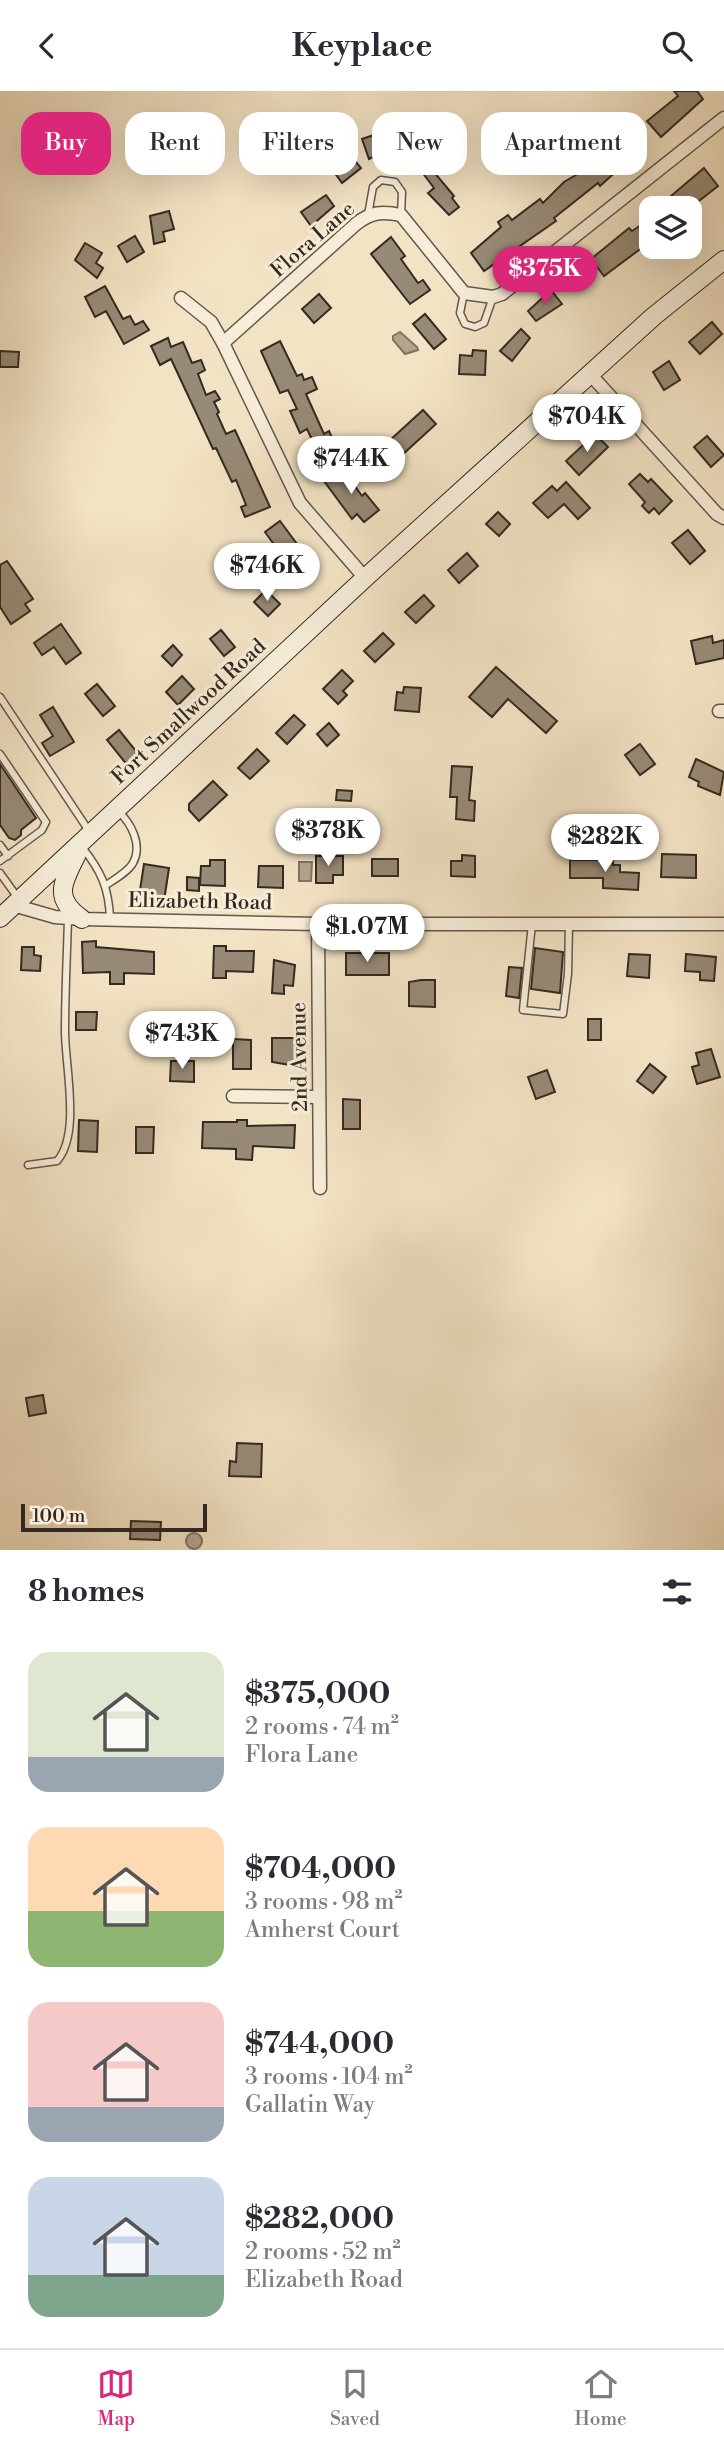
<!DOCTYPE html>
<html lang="en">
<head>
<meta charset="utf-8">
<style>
  :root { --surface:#fff; --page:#f7f7f7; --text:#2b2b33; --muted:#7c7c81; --line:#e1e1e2; --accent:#db2777 }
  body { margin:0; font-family:"Libre Bodoni",serif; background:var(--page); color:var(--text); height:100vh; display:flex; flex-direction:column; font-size:26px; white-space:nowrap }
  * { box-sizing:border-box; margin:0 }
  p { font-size:23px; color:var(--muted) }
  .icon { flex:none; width:38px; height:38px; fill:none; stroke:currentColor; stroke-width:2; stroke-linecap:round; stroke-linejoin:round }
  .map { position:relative; height:1459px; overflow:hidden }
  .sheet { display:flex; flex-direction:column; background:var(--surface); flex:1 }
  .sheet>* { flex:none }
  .hud { position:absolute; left:21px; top:21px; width:682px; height:63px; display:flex; gap:14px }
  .controls { position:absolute; left:639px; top:105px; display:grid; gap:14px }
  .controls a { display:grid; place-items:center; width:63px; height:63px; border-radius:14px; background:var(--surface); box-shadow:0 7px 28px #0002; font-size:35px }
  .scale { position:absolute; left:21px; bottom:18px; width:186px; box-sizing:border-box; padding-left:7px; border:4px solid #342a21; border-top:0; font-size:19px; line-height:24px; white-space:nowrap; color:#342a21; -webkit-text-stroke:5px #f7edd9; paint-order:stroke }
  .price { position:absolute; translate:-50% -60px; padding:0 16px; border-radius:24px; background:#fff; color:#222; font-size:23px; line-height:46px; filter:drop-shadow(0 2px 4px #0008) }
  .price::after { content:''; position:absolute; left:50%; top:42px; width:21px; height:16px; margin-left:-10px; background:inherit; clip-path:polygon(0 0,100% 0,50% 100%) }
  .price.on { background:var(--accent); color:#fff }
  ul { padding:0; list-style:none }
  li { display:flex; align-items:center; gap:21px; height:175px; padding:0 28px }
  li span { display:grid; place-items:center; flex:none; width:196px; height:140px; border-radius:21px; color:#555 }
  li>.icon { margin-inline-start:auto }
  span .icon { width:84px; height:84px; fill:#fffc; stroke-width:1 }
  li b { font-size:30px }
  h2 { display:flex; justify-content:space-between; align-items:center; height:84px; padding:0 28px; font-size:30px }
  .chip { padding:0 24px; border-radius:21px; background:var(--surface); box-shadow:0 7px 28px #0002; font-size:24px; line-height:63px }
  .chip.on { background:var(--accent); color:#fff }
  header { display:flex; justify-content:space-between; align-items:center; height:91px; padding:0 28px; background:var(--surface); font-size:32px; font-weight:700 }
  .dock { display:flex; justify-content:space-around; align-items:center; height:98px; border-top:2px solid var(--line); background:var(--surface); font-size:19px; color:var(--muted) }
  .dock a { display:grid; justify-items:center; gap:4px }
  .dock .on { color:var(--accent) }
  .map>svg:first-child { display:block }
  .water { fill:#b2a48d; stroke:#807362; stroke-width:2 }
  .building { fill:#978a76; stroke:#342a21; stroke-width:2 }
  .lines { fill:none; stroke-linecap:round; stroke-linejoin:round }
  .lane-casing { stroke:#64584a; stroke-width:9 }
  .street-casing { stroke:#64584a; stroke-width:15 }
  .secondary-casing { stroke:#342a21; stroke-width:20 }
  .lane { stroke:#f7edd9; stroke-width:6 }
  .street { stroke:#f7edd9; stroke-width:12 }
  .secondary { stroke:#f7edd9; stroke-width:18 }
  .labels { text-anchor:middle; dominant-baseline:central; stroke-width:6; stroke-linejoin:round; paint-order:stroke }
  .street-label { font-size:21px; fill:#342a21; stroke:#f7edd9 }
</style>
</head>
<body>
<header><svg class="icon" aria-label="back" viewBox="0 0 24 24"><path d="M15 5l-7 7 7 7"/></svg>Keyplace<svg class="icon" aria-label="search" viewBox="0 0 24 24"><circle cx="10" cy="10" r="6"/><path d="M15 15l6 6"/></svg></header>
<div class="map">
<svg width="724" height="1459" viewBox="0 0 724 1459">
  <rect width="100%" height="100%" fill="#f3e3c5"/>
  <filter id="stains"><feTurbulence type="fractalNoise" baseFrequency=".00286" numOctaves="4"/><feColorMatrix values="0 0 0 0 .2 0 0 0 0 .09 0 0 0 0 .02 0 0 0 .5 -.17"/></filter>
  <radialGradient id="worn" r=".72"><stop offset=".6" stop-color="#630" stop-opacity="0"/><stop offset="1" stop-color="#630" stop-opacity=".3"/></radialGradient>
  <g class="water">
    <path d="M400,241L417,256L418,259L405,263L393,249V245Z"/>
    <path d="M299,771H312L311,790H299Z"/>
    <circle cx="194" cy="1450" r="8"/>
  </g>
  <g class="building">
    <path d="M674,0H697L703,8L661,46L647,30L678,5Z"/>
    <path d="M392,38L398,53L369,68L362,48Z"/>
    <path d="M623,40L640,59L600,95L598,92L554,127L556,130L484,180L471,162L501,136L498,131L508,124L512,129L540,108L543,112L564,91L586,78L583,74L597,63L599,66L618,50L616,46Z"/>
    <path d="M429,50L445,71L433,80L454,105L452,107L459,116L449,124L428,102L434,97L410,65Z"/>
    <path d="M346,59L361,77L342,92L329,74Z"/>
    <path d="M704,77L718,95L690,117H657Z"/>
    <path d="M326,104L334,115L311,135L301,121Z"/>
    <path d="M169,120L174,138L163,141L165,150L154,153L150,125Z"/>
    <path d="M644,132L651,141V150L604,185L591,168L629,137L632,140Z"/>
    <path d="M135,145L144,161L127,171L118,155Z"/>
    <path d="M391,146L405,165L401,168L418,192L423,189L430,199L410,213L371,163Z"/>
    <path d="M85,152L102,162L96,172L103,177L97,187L75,169Z"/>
    <path d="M105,195L123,228L130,225L135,234L143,230L149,239L124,253L106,220L95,226L85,206Z"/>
    <path d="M551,199L562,213L536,230L528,220Z"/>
    <path d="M319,203L331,217L314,232L302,218Z"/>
    <path d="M425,223L446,248L434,258L413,233Z"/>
    <path d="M712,231L722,243L700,263L689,251Z"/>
    <path d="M521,238L530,247L512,270L500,260Z"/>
    <path d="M168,247L171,256L183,251L192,272L201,269L205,279L198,283L206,304L215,300L220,308L214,311L219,321L217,323L226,343L235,339L270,416L245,426L241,416L246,414L236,389L232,391L216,357L213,358L171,268L160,274L151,255Z"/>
    <path d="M280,250L297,285L302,283L304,289L312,286L317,298L306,303L324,343L329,340L337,358L314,373L309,362L317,359L307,338L300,342L290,320L297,318L288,299L280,302L261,260Z"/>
    <path d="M473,259L486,260L485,284L459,283L460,264L472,265Z"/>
    <path d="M0,260L19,261L18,276H0Z"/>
    <path d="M669,270L680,289L664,299L653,281Z"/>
    <path d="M423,319L436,333L402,364L389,350Z"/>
    <path d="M595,343L608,356L579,384L566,370Z"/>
    <path d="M707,345L724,364L711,376L694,356Z"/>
    <path d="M342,377L362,405L365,402L379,419L364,431L357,423L352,428L324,390Z"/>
    <path d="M640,383L648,391L651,388L672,410L659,423L654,417L649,422L642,415L645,411L629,393Z"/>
    <path d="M566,391L590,417L578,428L564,413L548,427L533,412L552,395L557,400Z"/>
    <path d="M498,421L510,433L499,445L486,433Z"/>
    <path d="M280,430L303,461L305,459L311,466L305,472L312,480L298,492L284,476L288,473L265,441Z"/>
    <path d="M688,439L705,460L690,473L672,452Z"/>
    <path d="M467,462L478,475L459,492L448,479Z"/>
    <path d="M7,470L33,508L25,513L30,520L11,533L0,516V474Z"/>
    <path d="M266,499L280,513L268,525L254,511Z"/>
    <path d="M424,504L434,515L416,532L405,521Z"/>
    <path d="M61,533L81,562L66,573L54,556L42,564L34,552Z"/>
    <path d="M221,539L235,556L224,565L210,548Z"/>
    <path d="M383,542L394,553L375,571L364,560Z"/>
    <path d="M712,545L713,552L724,549V567L696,573L691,550Z"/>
    <path d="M173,554L182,564L172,575L162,565Z"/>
    <path d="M496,576L557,630L546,642L508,608L492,626L469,606Z"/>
    <path d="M342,579L353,590L343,600L347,604L338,613L323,598Z"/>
    <path d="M182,585L194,598L178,614L166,601Z"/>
    <path d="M97,593L115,615L103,625L85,603Z"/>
    <path d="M404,596L421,597L419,621L395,619L397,601L403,602Z"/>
    <path d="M53,616L74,651L50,665L42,652L53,645L40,624Z"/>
    <path d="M294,624L305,634L287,653L276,642Z"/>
    <path d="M329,632L339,644L327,655L317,643Z"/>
    <path d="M119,639L140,665L128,675L107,649Z"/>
    <path d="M640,653L655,673L640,684L625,664Z"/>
    <path d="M257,658L269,670L250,688L238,677Z"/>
    <path d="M696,668L724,681L720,704L698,695L699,691L689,686Z"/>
    <path d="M0,673L36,727L21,739V744L15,749L9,747L0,734Z"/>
    <path d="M452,675L472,676L469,709L475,710L474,730L456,728L457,706H450Z"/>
    <path d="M213,690L227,704L199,730L189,719V713Z"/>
    <path d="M337,699L352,700L351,710L336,709Z"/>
    <path d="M662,763L696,764V787L661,786Z"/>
    <path d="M462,764L475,765V786L451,785V770H462Z"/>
    <path d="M316,765H343V784H333V792H316Z"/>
    <rect x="372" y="768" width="26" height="17"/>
    <path d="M210,769H225V795L200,794L201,775H210Z"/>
    <path d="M570,769H613V774H620V781L639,782L638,799L603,797V787H570Z"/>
    <path d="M144,773L169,777L164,810L139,806Z"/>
    <path d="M259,775H283V797L258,796Z"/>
    <path d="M187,786L199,787V800L187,799Z"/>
    <path d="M96,850V856L154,861V883L124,882V893H110V881L83,882L82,851Z"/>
    <path d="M214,855H226V860H254L253,881L226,880V887H213Z"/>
    <path d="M22,856H34V864L41,865L40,880L21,879Z"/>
    <path d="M535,857L563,861L560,902L531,898Z"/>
    <rect x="346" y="862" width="43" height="22"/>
    <path d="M629,863L650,864L649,887L627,885Z"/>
    <path d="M686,863L716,866L714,890L700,889V881L685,880Z"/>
    <path d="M274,869L295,874L293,895L284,894V903L272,902Z"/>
    <path d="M509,876L522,877L519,907L506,905Z"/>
    <path d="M421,889H435V916L409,915V891Z"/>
    <path d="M76,921H97L96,939H76Z"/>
    <rect x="588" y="928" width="13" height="21"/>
    <path d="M272,947H296V975L272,971Z"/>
    <path d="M233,948L251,949V978H233Z"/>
    <path d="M711,958L720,986L697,993L692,976L699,974L696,962Z"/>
    <path d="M171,970H194V991L170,990Z"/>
    <path d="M650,973L666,986L653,1002L637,990Z"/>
    <path d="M547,979L555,1001L536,1008L528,986Z"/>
    <path d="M343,1008L360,1009V1038H343Z"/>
    <path d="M79,1029L98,1030L97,1061L78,1060Z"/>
    <path d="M237,1029H247V1035L295,1034L294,1057L253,1055L252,1069L236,1068V1058L202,1057L203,1031H237Z"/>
    <path d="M136,1036H154L153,1062H136Z"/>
    <path d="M43,1304L46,1322L29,1325L26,1307Z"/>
    <path d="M237,1352L262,1353L261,1386L229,1385L230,1370L236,1371Z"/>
    <path d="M131,1430L161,1431L160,1449L130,1448Z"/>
  </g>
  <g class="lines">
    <g class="lane-casing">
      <g id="lane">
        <path d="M368,124L373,96L381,89L395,91L402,101L401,124"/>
        <path d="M464,202L460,222L465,233L475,236L484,232L493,206"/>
        <path d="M0,606L89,740"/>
        <path d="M0,663L46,731L42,739L0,770"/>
        <path d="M0,754L8,765"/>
        <path d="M82,756C101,780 109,797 110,828"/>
        <path d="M0,782L18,807"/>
        <path d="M106,794C115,788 128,781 133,772C143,754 131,732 118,720"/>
        <path d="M532,833L523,919L563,923L568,883L569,833"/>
        <path d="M28,1074L57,1070C81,1043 65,975 65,940C65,902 67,865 68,827"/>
      </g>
    </g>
    <g class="street-casing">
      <g id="street">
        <path d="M181,207L211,231L223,252L300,412L365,487"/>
        <path d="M223,252L356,133C371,121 382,120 401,124L464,202L493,206L502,203L724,27"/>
        <path d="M590,283L717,423L724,427"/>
        <path d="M719,620H724"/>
        <path d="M13,814L55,826L82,828L318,833H724"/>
        <path d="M318,833L320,1097"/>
        <path d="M233,1005L319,1006"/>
      </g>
    </g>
    <g class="secondary-casing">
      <g id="secondary">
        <path d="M77,763C63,791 52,807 82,828"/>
        <path d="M0,827L365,487L654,225L724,169"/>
      </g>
    </g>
    <use href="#lane" class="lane"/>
    <use href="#street" class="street"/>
    <use href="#secondary" class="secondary"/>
  </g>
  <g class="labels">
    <g class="street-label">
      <text transform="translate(313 149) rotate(-41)">Flora Lane</text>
      <text transform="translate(189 621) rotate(-43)">Fort Smallwood Road</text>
      <text transform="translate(200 811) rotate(1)">Elizabeth Road</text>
      <text transform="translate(300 966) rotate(-91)">2nd Avenue</text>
    </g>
  </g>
  <rect width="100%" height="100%" filter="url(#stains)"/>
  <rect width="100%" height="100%" fill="url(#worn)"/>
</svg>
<div class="controls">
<a><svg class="icon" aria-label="layers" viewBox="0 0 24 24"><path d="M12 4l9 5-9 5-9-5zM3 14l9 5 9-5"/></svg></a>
</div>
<div class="scale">100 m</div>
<b class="price on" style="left:545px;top:215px">$375K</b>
<b class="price" style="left:587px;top:363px">$704K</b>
<b class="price" style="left:351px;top:405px">$744K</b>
<b class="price" style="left:267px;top:512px">$746K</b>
<b class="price" style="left:328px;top:777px">$378K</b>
<b class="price" style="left:605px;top:783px">$282K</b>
<b class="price" style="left:367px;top:873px">$1.07M</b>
<b class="price" style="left:182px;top:980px">$743K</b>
<div class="hud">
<a class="chip on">Buy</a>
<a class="chip">Rent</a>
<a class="chip">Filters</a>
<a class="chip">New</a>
<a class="chip">Apartment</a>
</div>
</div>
<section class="sheet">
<h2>8 homes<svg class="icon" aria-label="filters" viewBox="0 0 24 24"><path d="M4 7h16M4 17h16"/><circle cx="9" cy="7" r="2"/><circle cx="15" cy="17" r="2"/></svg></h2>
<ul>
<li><span style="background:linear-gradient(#dfe7d0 75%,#9aa5b1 0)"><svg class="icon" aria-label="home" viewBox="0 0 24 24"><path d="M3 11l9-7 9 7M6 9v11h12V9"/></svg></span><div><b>$375,000</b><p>2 rooms · 74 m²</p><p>Flora Lane</p></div></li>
<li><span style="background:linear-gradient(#ffd9b3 60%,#8fb573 0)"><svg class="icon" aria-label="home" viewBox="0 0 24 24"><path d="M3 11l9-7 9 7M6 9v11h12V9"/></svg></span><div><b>$704,000</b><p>3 rooms · 98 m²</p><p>Amherst Court</p></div></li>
<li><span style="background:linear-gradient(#f6c9c9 75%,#9aa5b1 0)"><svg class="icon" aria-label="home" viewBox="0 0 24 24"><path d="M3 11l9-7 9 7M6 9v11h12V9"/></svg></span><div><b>$744,000</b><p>3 rooms · 104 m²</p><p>Gallatin Way</p></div></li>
<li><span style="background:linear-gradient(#c9d6e8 70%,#7fa58c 0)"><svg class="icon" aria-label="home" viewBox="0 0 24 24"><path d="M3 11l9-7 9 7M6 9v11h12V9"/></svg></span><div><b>$282,000</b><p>2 rooms · 52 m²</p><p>Elizabeth Road</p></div></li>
</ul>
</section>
<nav class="dock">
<a class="on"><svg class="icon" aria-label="map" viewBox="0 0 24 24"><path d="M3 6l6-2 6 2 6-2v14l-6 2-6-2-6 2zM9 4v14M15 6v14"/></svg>Map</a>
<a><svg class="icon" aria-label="saved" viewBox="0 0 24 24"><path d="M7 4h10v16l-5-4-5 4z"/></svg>Saved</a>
<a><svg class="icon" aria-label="home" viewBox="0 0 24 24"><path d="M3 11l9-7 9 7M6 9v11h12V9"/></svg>Home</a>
</nav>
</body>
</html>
